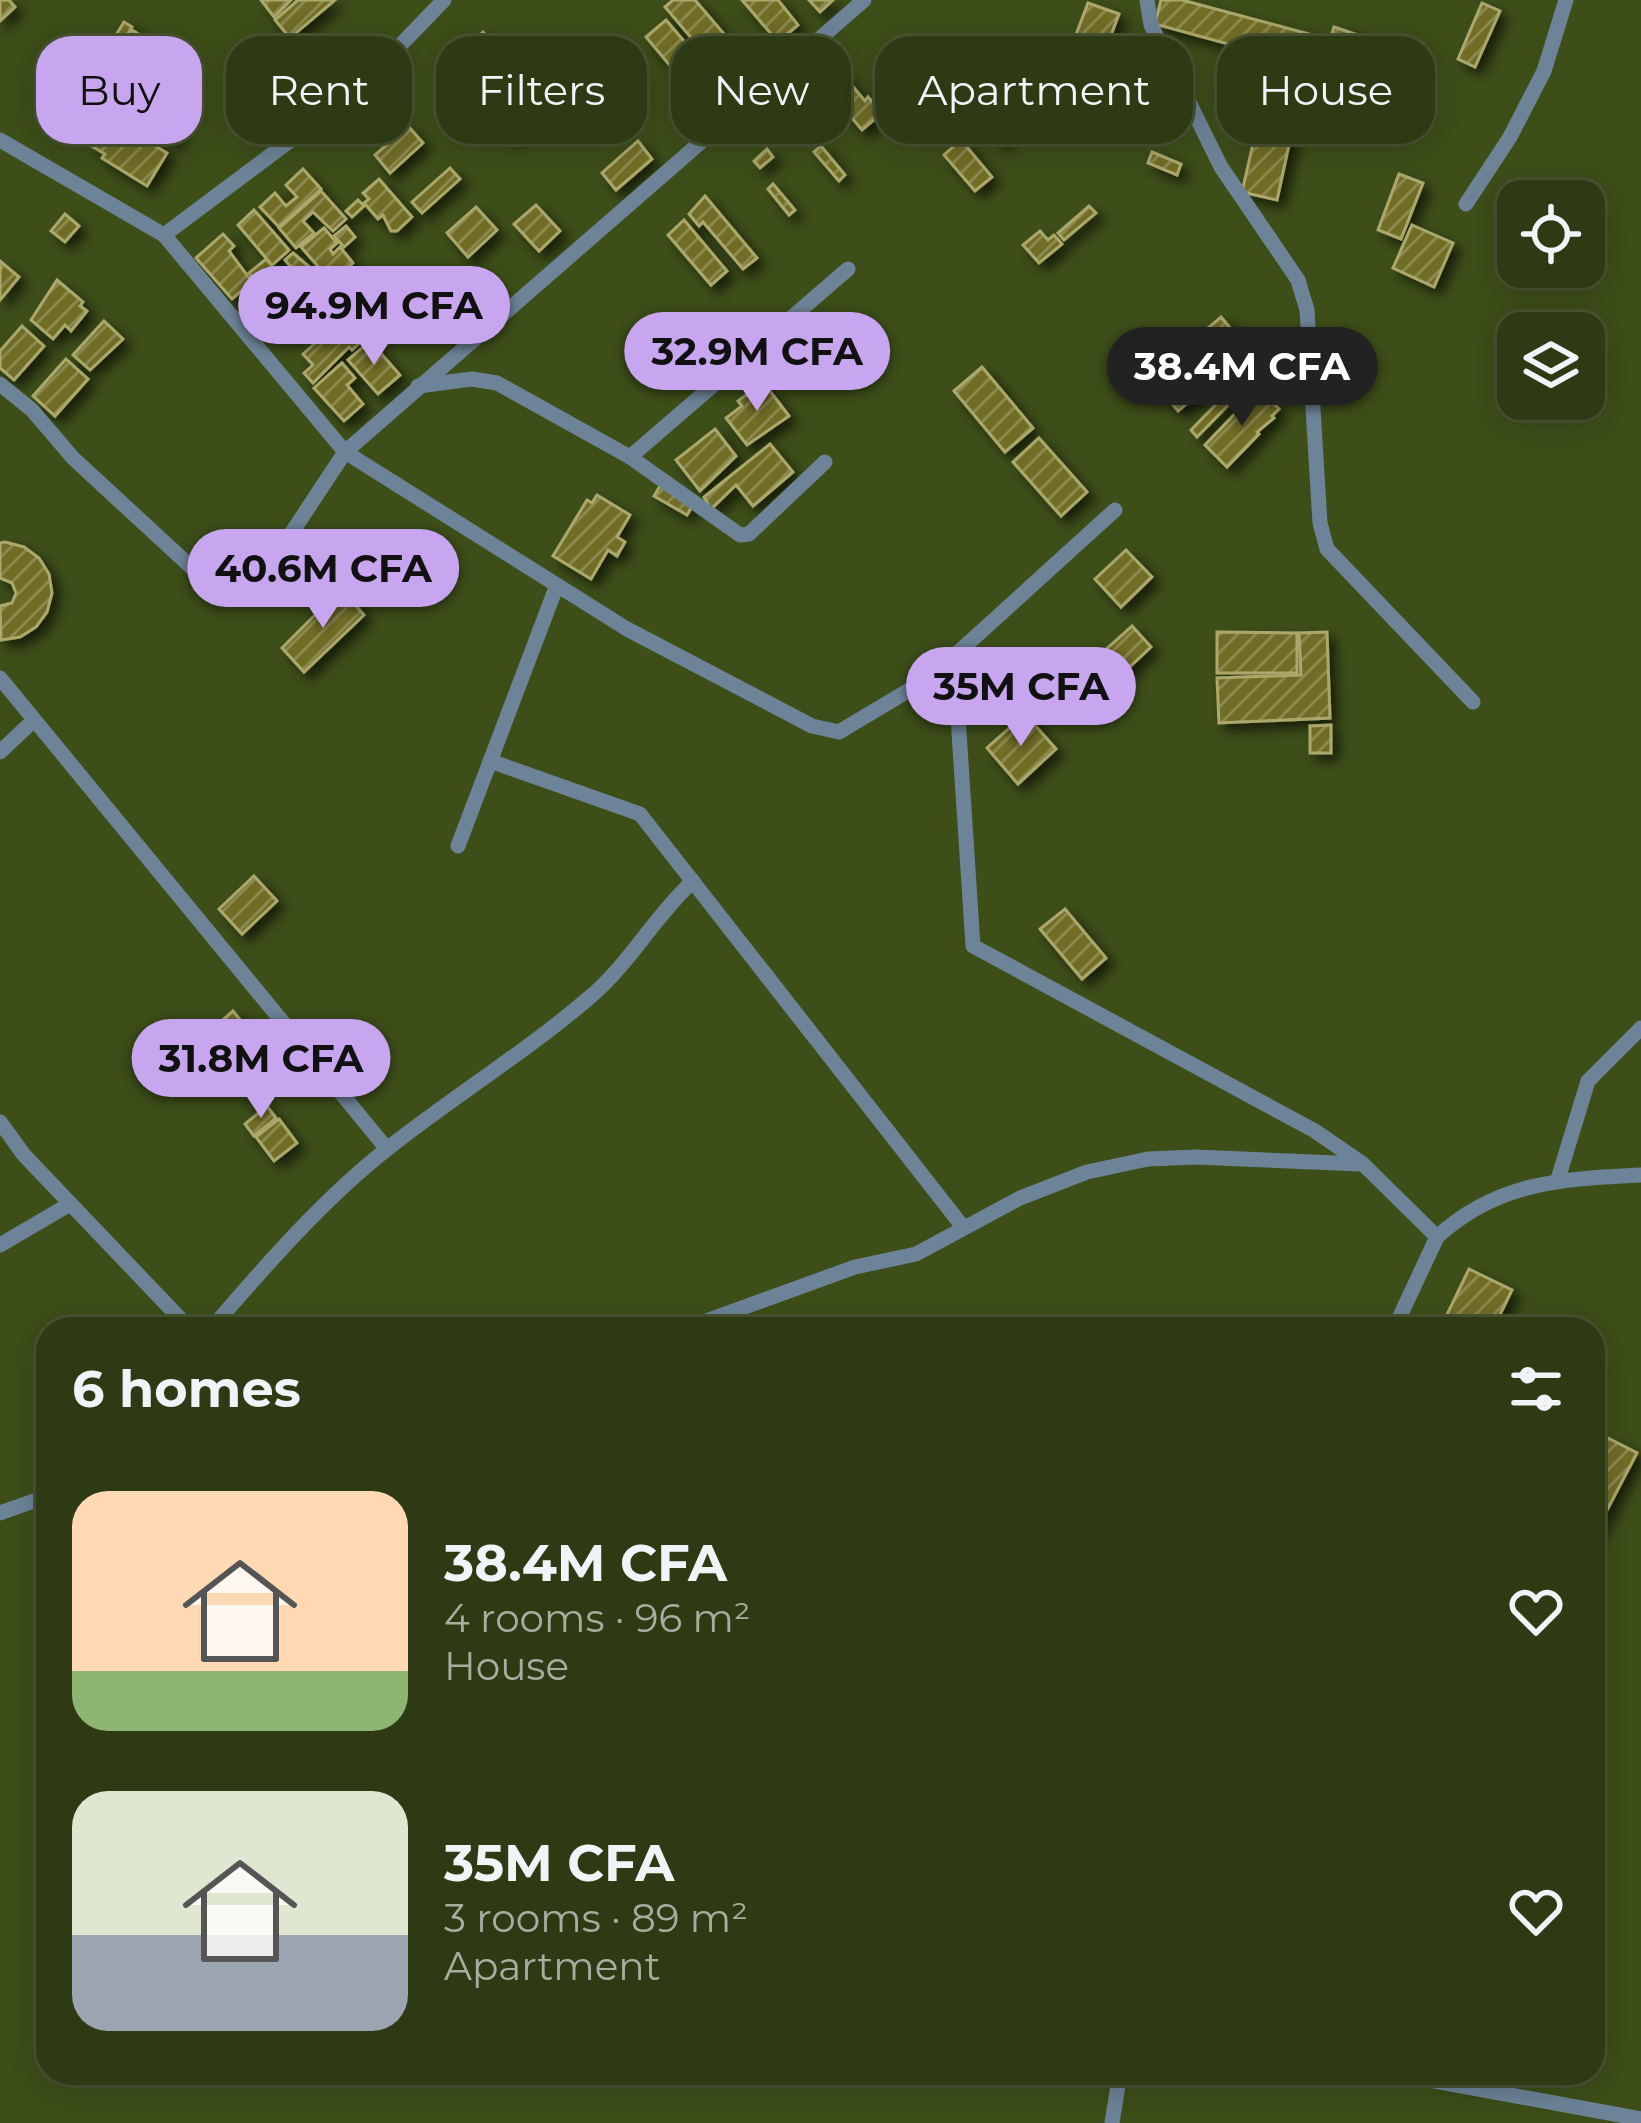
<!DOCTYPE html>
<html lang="en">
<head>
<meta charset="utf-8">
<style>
  :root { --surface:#2e3a13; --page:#3a4521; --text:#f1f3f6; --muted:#a7ada0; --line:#495433; --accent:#c8a6ef }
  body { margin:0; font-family:Montserrat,sans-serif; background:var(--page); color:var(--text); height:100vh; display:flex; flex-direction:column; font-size:45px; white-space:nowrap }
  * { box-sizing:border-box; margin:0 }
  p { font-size:39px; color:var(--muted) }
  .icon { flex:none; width:66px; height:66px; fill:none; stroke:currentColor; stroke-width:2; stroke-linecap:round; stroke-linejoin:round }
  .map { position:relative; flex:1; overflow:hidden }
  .panel { position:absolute; left:36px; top:1317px; width:1569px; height:768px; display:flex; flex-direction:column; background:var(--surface); border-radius:36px; box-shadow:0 6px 30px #0003,0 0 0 3px var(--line) }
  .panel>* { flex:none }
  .hud { position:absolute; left:36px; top:36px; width:1569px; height:108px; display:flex; gap:24px }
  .buttons { position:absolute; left:1497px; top:180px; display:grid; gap:24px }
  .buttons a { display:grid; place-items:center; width:108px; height:108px; border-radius:24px; background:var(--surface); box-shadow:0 6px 30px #0003,0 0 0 3px var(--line); font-size:60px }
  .price { position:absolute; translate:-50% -102px; padding:0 27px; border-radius:42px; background:var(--accent); color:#111; font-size:39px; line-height:78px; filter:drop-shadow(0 3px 6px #0008) }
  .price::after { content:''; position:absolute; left:50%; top:72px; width:36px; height:27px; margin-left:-18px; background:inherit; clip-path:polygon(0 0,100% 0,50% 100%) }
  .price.selected { background:#222; color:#fff }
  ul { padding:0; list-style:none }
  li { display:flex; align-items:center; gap:36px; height:300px; padding:0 36px }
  li span { display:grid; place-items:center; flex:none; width:336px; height:240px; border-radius:36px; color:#555 }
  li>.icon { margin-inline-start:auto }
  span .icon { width:144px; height:144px; fill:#fffc; stroke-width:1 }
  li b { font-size:51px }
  h2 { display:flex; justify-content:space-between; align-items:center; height:144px; padding:0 36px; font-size:51px }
  .pill { padding:0 42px; border-radius:36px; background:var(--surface); box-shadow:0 6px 30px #0003,0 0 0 3px var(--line); font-size:42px; line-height:108px }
  .pill.selected { background:var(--accent); color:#111 }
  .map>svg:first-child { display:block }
  .building { fill:url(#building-hatch); stroke:#aca86c; stroke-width:3; filter:url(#shadow) }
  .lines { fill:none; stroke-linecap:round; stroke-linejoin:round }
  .street { stroke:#6d8498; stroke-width:15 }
</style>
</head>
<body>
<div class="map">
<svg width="1641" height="2123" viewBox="0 0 1641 2123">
  <defs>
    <pattern id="building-hatch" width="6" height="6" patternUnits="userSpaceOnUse" patternTransform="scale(3)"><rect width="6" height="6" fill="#726d28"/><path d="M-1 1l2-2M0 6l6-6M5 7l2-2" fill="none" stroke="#8c8950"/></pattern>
    <filter id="shadow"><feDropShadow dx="7" dy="7" stdDeviation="6" flood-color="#0009"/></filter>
  </defs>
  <rect width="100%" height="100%" fill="#3d4e19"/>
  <g class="building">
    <path d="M0,0H9L15,7L0,21Z"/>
    <path d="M261,0H291L274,17Z"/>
    <path d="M298,0H335L290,38L275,20Z"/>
    <path d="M673,0H695L754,69L733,87L665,7Z"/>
    <path d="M742,0H778L798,25L778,42Z"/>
    <path d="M809,0H833L820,12Z"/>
    <path d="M1161,0H1182L1313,35L1305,65L1155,24Z"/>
    <path d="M1088,3L1119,14L1086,102L1055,90Z"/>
    <path d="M1482,3L1500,11L1475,67L1458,59Z"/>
    <path d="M666,20L729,94L708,111L646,37Z"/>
    <path d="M124,22L132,27L116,53L108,48Z"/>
    <path d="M1334,27L1364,37L1350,82L1320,73Z"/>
    <path d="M132,30L150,41L135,67L117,56Z"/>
    <path d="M483,32L513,65L478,96L449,63Z"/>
    <path d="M964,60L1019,126L1000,142L945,77Z"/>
    <path d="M517,73L546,107L509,139L480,105Z"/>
    <path d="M844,76L865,101L868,97L882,113L862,130L828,90Z"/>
    <path d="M113,88L180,129L174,140L155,129L147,141L167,153L147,186L102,158L105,154L93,147L109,120L139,138L147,124L106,99Z"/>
    <path d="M1265,91L1299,99L1277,200L1242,192Z"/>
    <path d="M408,126L423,143L390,173L375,155Z"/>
    <path d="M961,140L992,177L975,191L944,155Z"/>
    <path d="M638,141L652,159L616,190L602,173Z"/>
    <path d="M821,146L845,175L839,181L814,152Z"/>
    <path d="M767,149L773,157L760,168L754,161Z"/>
    <path d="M1152,152L1181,164L1177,175L1148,163Z"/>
    <path d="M450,168L460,179L422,213L412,202Z"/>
    <path d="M303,169L321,189L279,227L260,207L275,193L286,206L297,197L286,185Z"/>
    <path d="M1399,174L1423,183L1401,239L1378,230Z"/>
    <path d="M379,179L412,217L397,231H391L383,215L378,219L364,203L369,199L363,193Z"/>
    <path d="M773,184L795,210L789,215L768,189Z"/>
    <path d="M321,191L346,219L333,231L313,212L303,221L314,233L296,248L279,228Z"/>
    <path d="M705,196L757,258L743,269L703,222L699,226L689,214Z"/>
    <path d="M358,200L364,206L352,217L346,211Z"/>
    <path d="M536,205L560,231L539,251L514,224Z"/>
    <path d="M1089,206L1096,213L1064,240L1058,233Z"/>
    <path d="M476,207L497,230L468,257L447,233Z"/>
    <path d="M254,210L289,250L272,265L238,225Z"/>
    <path d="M65,214L79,226L65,242L51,231Z"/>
    <path d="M684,220L727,271L711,285L668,235Z"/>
    <path d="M1412,225L1453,243L1434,287L1393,268Z"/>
    <path d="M346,226L355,237L344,247L334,236Z"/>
    <path d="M324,228L337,243L330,249L333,254L340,247L353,263L347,269L352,274L337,288L301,247Z"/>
    <path d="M1040,231L1048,240L1054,235L1062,244L1039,263L1023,245Z"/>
    <path d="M223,234L234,246L229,251L252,282L232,299L196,258Z"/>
    <path d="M293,253L313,270L302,280L285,260Z"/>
    <path d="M266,259L272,266L256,281L249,273Z"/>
    <path d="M0,261L19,277L0,300Z"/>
    <path d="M279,268L295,286L266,312L249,294Z"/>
    <path d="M57,280L83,302L80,306L87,311L71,331L65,325L53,339L31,320Z"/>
    <path d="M434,282L440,290L426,302L420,295Z"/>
    <path d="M447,292L469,317L450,334L428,309Z"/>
    <path d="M331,295L344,311L319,333L305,318Z"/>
    <path d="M1221,317L1257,360L1232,381L1196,338Z"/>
    <path d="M104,321L123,339L90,370L73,355Z"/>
    <path d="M22,326L44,346L14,380L0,368V351Z"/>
    <path d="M332,328L342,340L354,329L363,340L352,350L349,347L313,383L304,373L313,365L303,354Z"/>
    <path d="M370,341L400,375L378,394L348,360Z"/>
    <path d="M1167,349L1202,391L1178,411L1143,369Z"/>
    <path d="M1266,353L1274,361L1268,368L1273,373L1253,394L1246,387L1197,437L1191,430Z"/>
    <path d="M66,359L88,379L55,416L33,396Z"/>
    <path d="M342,363L355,378L347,385L363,404L344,421L314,388Z"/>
    <path d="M982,367L1033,428L1005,452L954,391Z"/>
    <path d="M763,382L789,416L747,445L726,418L742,406L738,401Z"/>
    <path d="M1263,393L1279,409L1272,416L1274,418L1257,432L1259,434L1227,467L1205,445L1254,394L1258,398Z"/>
    <path d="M715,429L736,456L700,491L676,460Z"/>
    <path d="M1039,438L1087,492L1061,516L1013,462Z"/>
    <path d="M770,444L793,472L753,506L736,485L711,509L704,497Z"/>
    <path d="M660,486L693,505L687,515L654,496Z"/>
    <path d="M597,495L630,515L617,537L625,542L617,556L608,550L591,579L553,556L587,500L592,503Z"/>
    <path d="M5,542L24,547L39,558L49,574L52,593L47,612L36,627L20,637L1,640L0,606L12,603L16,593L12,583L0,578V543Z"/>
    <path d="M1126,550L1152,577L1121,607L1095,579Z"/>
    <path d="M341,589L364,615L304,672L282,648Z"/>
    <path d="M1132,626L1151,647L1121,675L1102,653Z"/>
    <path d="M1217,632L1297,633V673H1217Z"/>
    <path d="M1327,632L1330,718L1219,723L1217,678L1301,675L1299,633Z"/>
    <path d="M1025,714L1056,749L1018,784L987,748Z"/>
    <path d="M1331,725V753H1310V726Z"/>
    <path d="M254,876L277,901L242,934L219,909Z"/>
    <path d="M1065,909L1106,958L1082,979L1040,929Z"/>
    <path d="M233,1011L241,1021L235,1026L254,1047L220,1078L192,1047Z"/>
    <path d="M184,1051L206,1069L194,1080L175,1059Z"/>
    <path d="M267,1106L276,1118L254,1136L245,1124Z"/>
    <path d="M279,1119L297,1143L274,1161L256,1137Z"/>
    <path d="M1469,1269L1512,1290L1493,1329H1440Z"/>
    <path d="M1608,1438L1637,1453L1595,1533L1593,1467Z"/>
    <path d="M1435,2073H1476L1475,2081Z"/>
  </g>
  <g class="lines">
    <g class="street">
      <path d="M1147,0L1151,25L1221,167L1298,280L1307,310L1320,523L1327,549L1473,702"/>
      <path d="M0,140L164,235L345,452L627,629L812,726L839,732L931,677L958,717L973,946L1315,1131L1363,1164L1437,1237L1394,1329"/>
      <path d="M1466,204L1510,137L1544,71L1566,0"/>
      <path d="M164,235L355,92L444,0"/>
      <path d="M0,384L32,410L73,458L216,590L234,593L279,552L345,452L864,0"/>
      <path d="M418,386L472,379L497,383L630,457L740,535L749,534L825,462"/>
      <path d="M630,457L848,269"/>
      <path d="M931,677L1115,510"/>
      <path d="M0,678L387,1149"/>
      <path d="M0,752L34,720"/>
      <path d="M490,761L640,814L963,1227"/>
      <path d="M458,846L557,585"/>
      <path d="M0,1122L24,1155L190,1329"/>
      <path d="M1558,1179L1588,1081L1641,1028"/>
      <path d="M1437,1237C1498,1181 1564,1179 1641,1175"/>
      <path d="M0,1245L70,1204"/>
      <path d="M211,1329C264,1267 326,1196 391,1146C456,1095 527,1051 590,997C630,963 654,917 693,881"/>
      <path d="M684,1329L855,1267L916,1254L1020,1198L1087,1172L1148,1159L1196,1157L1361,1164"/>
      <path d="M0,1513L48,1496"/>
      <path d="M1391,2073L1641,2119"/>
      <path d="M1112,2123L1120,2073"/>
    </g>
  </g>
</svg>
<div class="buttons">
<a><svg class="icon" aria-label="locate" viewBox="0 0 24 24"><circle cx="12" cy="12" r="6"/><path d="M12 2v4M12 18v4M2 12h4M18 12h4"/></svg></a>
<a><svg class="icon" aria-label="layers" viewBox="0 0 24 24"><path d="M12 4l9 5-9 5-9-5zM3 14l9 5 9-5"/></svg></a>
</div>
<b class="price" style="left:374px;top:368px">94.9M CFA</b>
<b class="price" style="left:757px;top:414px">32.9M CFA</b>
<b class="price selected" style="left:1242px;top:429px">38.4M CFA</b>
<b class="price" style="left:323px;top:631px">40.6M CFA</b>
<b class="price" style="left:1021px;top:749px">35M CFA</b>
<b class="price" style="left:261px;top:1121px">31.8M CFA</b>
<div class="hud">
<a class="pill selected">Buy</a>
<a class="pill">Rent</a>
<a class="pill">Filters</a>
<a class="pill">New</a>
<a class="pill">Apartment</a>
<a class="pill">House</a>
</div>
<section class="panel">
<h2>6 homes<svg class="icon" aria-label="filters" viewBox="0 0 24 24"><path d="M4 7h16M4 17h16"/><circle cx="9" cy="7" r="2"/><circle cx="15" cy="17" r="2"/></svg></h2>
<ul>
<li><span style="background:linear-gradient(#ffd9b3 75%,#8fb573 0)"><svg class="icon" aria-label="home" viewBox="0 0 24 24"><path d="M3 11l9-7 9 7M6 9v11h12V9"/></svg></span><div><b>38.4M CFA</b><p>4 rooms · 96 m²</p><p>House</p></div><svg class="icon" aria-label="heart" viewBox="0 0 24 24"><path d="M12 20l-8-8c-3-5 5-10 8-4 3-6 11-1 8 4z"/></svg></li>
<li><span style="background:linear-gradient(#dfe7d0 60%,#9aa5b1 0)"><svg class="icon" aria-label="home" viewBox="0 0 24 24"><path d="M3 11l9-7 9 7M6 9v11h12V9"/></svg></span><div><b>35M CFA</b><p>3 rooms · 89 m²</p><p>Apartment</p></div><svg class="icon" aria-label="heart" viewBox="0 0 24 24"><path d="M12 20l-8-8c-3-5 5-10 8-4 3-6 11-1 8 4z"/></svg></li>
</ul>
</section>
</div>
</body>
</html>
